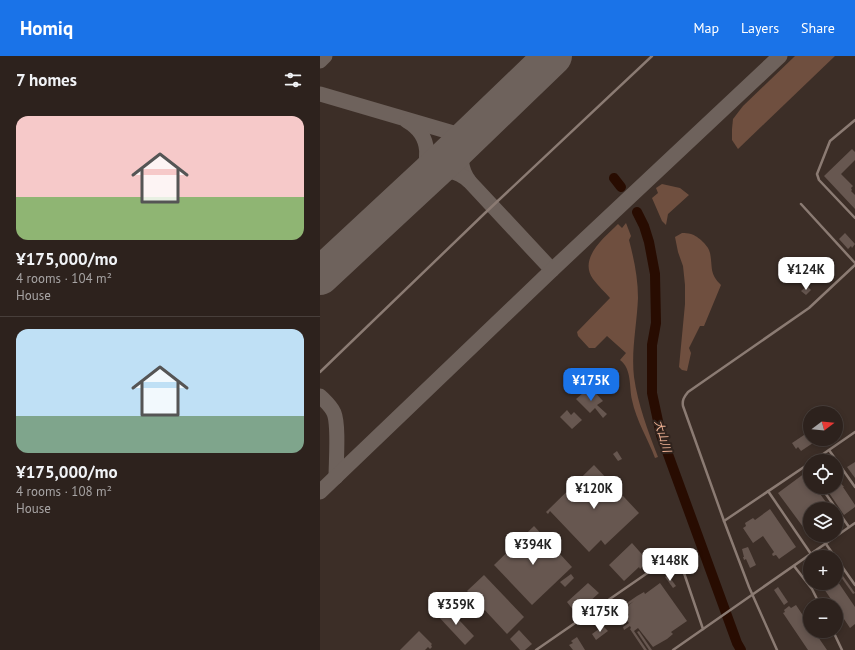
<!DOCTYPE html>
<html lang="en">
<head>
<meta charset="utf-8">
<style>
  :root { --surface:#2d221d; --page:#392f2a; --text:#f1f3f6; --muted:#a7a4a4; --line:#483f3b; --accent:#1a73e8 }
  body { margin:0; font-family:"PT Sans","Noto Sans JP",sans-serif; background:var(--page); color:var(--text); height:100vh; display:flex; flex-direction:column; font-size:15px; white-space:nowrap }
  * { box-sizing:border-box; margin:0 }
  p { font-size:13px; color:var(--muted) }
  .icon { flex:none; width:22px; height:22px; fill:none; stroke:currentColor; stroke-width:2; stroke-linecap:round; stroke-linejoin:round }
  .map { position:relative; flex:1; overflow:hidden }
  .drawer { display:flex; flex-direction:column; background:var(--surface); width:320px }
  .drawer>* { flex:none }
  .needle { width:26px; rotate:74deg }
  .tools { position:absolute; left:483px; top:350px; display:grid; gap:8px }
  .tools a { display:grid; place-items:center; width:40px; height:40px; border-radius:50%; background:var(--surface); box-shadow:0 2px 6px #0003,0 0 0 1px var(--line); font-size:20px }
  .price { position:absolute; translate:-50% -34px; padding:0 9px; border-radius:8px; background:#fff; color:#222; font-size:13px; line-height:26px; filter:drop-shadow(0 1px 2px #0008) }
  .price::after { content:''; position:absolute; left:50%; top:24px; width:12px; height:9px; margin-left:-6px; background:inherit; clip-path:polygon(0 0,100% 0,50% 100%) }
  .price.active { background:var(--accent); color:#fff }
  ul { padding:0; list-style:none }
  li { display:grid; align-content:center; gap:8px; height:212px; padding:0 16px }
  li+li { border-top:1px solid var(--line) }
  li span { display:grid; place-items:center; height:124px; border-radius:12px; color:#555 }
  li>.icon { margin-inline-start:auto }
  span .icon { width:72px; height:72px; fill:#fffc; stroke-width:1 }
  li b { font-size:17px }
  h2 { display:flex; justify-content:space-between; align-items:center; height:48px; padding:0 16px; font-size:17px }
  header { display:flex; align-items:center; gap:24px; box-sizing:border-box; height:56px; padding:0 20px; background:var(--accent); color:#fff }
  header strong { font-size:19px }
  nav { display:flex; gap:22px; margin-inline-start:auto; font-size:14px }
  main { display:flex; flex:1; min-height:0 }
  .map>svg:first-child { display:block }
  .green { fill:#6f4f3f }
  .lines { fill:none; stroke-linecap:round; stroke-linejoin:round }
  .river { stroke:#280c01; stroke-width:10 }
  .taxiway { stroke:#6e625c; stroke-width:15 }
  .runway { stroke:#6e625c; stroke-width:38 }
  .building { fill:#675750 }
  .lane { stroke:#8b7b73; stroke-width:2.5 }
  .labels { text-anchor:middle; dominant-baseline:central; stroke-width:4; stroke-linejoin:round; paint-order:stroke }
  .water-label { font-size:11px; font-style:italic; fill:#f2b496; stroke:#31241e }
</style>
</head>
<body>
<header>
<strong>Homiq</strong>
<nav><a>Map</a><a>Layers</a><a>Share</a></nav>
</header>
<main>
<section class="drawer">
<h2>7 homes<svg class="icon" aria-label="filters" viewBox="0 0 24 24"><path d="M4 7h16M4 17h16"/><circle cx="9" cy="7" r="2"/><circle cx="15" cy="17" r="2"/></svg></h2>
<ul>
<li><span style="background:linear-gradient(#f6c9c9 65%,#8fb573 0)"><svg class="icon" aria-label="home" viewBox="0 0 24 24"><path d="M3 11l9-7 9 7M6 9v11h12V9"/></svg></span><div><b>¥175,000/mo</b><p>4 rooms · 104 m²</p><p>House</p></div></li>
<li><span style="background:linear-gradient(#bfe0f5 70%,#7fa58c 0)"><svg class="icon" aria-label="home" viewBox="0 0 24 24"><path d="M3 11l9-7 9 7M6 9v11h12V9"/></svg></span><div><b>¥175,000/mo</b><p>4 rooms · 108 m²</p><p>House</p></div></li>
</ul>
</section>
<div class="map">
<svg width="535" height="594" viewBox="0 0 535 594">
  <rect width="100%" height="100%" fill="#3c2e27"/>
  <g class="green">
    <path d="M475,0H515L418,93L412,84V73L413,63L423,50Z"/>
    <path d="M342,128L360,132L369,139L348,158L346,169L342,165L332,142L338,137L336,132Z"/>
    <path d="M306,167L311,180L309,184C314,203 318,222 318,242C317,268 311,295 314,321C318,349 328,375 338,401L335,402C328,383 316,364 312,344C309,330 312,313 300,304L306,297L287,280L275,292H269L258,280L257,276L290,242C285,236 278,230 273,223C258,202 285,181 298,168L302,172Z"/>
    <path d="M362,177C365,177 368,177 371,178C378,180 389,190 390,197C393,212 389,217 401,229L384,270H380L369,292L371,297L367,315L362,314L359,311L365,248V229L363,210L358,196L355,181Z"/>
  </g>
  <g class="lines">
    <g class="river">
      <path d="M294,122L301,131"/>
      <path d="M317,156L324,170L329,186L335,218L336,267L332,289V337L341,379L417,587L421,594"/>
    </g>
    <g class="taxiway">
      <path d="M0,5L5,0"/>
      <path d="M0,38L147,81"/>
      <path d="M87,65C113,80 110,107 97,130"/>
      <path d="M144,85C141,102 139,110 149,125"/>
      <path d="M107,120C125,115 134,112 149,125L232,214"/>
      <path d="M0,340C5,345 11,350 14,357C19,369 16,407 16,421"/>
      <path d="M0,436L232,214L460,0"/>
    </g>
    <path class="runway" d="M0,220L127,102L233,0"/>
  </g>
  <g class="building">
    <path d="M532,93L535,96V104L521,118L533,130L531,132L532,134L531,135L535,139V153L504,120Z"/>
    <path d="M525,177L535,188L532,192L531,190L528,193L519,183Z"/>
    <path d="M487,230L491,234L486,239L481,235Z"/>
    <path d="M270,331L283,345L277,349L287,358L283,362L275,352L270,357L256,343Z"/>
    <path d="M247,354L251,359L254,356L262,364L252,373L240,361Z"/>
    <path d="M490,375V383H499L481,395L478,391L476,393L472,387Z"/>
    <path d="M297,395L302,403L298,405L293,398Z"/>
    <path d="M535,406V422L527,411Z"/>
    <path d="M274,409L319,457L285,489L281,484L269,496L230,455L228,458L226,456Z"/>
    <path d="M485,417L490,424V431H495L511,453H490V479H497L492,483L458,437Z"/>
    <path d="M516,422L524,431H523L535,449V451L524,459L505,431H516Z"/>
    <path d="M450,453L476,491L459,503L456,499L453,500L452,498L454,496L443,480L433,487L423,472L426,470L425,467L433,462L435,464Z"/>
    <path d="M214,470L252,511L212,549L174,509Z"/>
    <path d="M312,487L327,504L322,509L323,510L320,513L319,511L304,525L289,509Z"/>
    <path d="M428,491L436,509L430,512L426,503L424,504L423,501H424L422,493Z"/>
    <path d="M251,518L254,522L245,531L240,526Z"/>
    <path d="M164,519L204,561L187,578L147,535Z"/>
    <path d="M348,519L356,530L353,532L345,521Z"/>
    <path d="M523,520L535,537L533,538L521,521Z"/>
    <path d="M516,523L535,551V568L530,572L516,551V549H515L502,530L507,527H516Z"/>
    <path d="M268,527L279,537L257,557L255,554L254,555L247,546Z"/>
    <path d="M340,527L367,565L351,576L353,578L347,583L333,591L318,572L314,575L327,594H324L310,573L311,572L310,570L304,574L303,571L309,567L307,565L305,566L296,552L298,551L305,562L309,559L305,552L314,545L305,551L304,549L317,540L324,536L325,538Z"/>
    <path d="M458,531L468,546L464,549L454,534Z"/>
    <path d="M476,549L490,570V575H494L507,594H488L463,557L465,556L464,554L469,550L471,552Z"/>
    <path d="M126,550L154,580L145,589L117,559Z"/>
    <path d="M283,570L288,575L276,584L272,578Z"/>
    <path d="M199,574L212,588L205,594H200L190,583Z"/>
    <path d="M99,575L112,588L111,589L112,591L110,593L108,591L105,594H80Z"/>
    <path d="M319,575L332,594H329L317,576Z"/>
    <path d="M257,581L265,594H253L249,589L253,587L251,585Z"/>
  </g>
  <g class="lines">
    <g class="lane">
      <path d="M535,64L510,85L497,118L499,124L535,162"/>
      <path d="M481,148L535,207"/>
      <path d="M0,316L165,157L332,0"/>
      <path d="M509,394L535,431"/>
      <path d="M493,405L535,376"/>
      <path d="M486,410L490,416"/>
      <path d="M501,431L529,471"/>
      <path d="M448,435L491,498"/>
      <path d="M404,465L490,407"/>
      <path d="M506,488L515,501"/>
      <path d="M516,502L535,529"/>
      <path d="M474,510L492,533L500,549"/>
      <path d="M513,575L522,594"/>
      <path d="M216,594L352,500L363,514L383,573"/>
      <path d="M353,594L535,467"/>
      <path d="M457,594L429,531L404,465L363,350C362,344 364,341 368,336L489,252L535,209"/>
    </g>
  </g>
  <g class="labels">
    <g class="water-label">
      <text transform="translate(343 380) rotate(74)">大山川</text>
    </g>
  </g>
</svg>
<div class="tools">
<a><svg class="needle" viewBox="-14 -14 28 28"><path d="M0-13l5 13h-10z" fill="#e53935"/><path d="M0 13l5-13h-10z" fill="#a7a4a4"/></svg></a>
<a><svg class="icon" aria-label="locate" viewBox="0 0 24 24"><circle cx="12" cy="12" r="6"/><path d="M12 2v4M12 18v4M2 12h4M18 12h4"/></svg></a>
<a><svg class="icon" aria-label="layers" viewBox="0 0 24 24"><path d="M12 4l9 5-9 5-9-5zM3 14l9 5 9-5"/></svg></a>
<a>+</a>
<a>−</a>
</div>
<b class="price" style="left:486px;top:235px">¥124K</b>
<b class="price active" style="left:271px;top:346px">¥175K</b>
<b class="price" style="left:274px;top:454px">¥120K</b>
<b class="price" style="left:213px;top:510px">¥394K</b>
<b class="price" style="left:350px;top:526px">¥148K</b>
<b class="price" style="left:136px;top:570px">¥359K</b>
<b class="price" style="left:280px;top:577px">¥175K</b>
</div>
</main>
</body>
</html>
